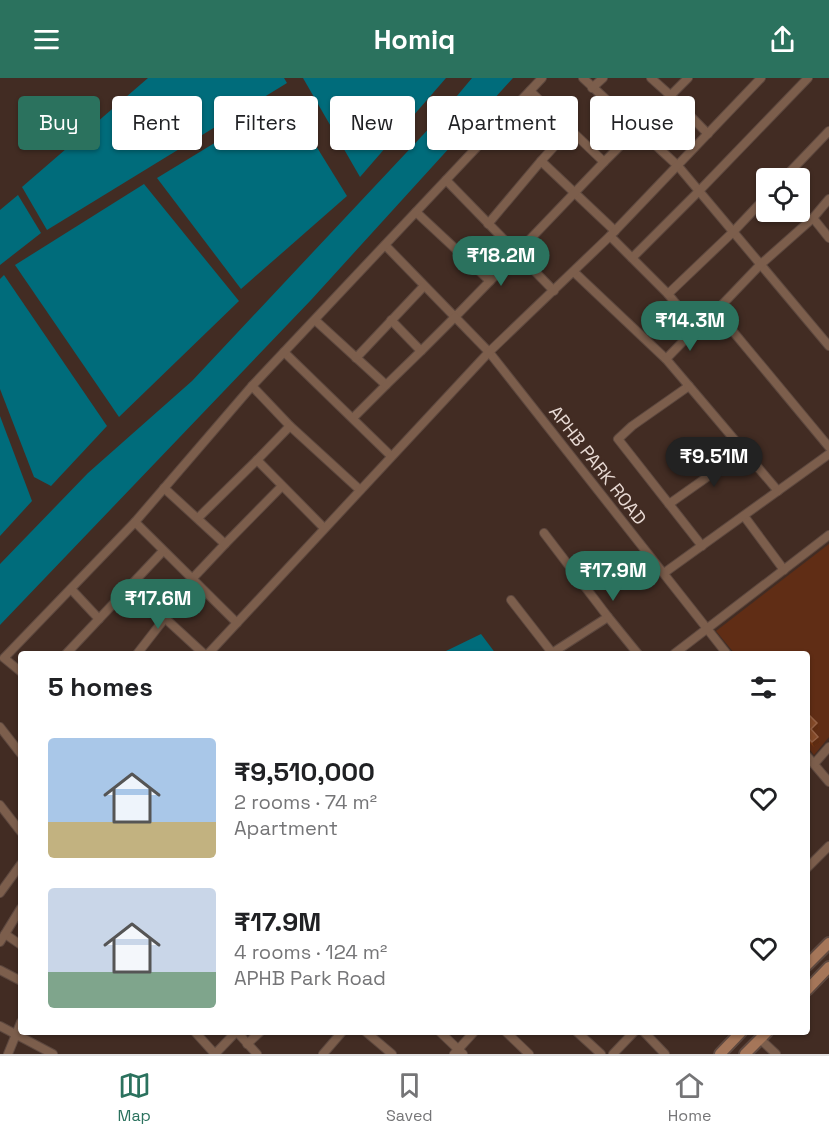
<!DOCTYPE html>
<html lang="en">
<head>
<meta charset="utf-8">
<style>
  :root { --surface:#fff; --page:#f2f2f2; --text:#202124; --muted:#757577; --line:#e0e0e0; --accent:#2b725e }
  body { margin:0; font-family:"Space Grotesk",sans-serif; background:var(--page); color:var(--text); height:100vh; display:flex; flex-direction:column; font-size:22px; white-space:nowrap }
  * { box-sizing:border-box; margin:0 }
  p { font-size:20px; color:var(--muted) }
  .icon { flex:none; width:33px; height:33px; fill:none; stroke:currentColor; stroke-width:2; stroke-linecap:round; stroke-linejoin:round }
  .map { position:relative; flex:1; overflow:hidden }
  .details { position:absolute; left:18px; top:573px; width:792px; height:384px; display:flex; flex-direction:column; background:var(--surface); border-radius:6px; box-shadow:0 2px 4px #0004 }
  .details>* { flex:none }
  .hud { position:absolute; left:18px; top:18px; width:794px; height:54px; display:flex; gap:12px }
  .fabs { position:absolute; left:756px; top:90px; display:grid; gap:12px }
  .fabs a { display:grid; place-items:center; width:54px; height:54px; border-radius:6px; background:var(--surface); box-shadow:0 2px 4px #0004; font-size:30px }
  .price { position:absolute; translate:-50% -51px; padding:0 14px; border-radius:21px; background:var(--accent); color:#fff; font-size:20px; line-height:39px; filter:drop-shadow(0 2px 3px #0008) }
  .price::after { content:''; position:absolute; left:50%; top:36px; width:18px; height:14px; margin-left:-9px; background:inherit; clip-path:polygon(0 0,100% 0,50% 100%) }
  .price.current { background:#222; color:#fff }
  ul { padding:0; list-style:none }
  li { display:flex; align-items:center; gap:18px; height:150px; padding:0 30px }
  li span { display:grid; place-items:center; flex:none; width:168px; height:120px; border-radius:6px; color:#555 }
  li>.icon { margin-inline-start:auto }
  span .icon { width:72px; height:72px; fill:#fffc; stroke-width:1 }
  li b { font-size:26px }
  h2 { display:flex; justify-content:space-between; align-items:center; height:72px; padding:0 30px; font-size:26px }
  .pill { padding:0 21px; border-radius:6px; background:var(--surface); box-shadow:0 2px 4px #0004; font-size:21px; line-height:54px }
  .pill.current { background:var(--accent); color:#fff }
  header { display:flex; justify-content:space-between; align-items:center; height:78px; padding:0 30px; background:var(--accent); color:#fff; font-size:27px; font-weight:700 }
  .tab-bar { display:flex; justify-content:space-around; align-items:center; height:84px; border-top:2px solid var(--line); background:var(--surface); font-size:16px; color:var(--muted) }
  .tab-bar a { display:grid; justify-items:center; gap:3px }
  .tab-bar .current { color:var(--accent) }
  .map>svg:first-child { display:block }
  .green { fill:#602d15 }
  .water { fill:#006c7b }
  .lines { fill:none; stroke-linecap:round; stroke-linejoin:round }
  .minor-casing { stroke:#5d483f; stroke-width:10 }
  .secondary-casing { stroke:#5d483f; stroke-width:14 }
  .minor { stroke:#7c5e4c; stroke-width:8 }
  .secondary { stroke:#a57659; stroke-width:10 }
  .wall { fill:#783814 }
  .shaded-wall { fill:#5e2c12 }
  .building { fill:#844a29; stroke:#946044; stroke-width:1.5 }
  .labels { text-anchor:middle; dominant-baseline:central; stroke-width:4.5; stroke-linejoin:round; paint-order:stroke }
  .street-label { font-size:18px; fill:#e8dad4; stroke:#422c23 }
</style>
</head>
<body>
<header><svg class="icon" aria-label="menu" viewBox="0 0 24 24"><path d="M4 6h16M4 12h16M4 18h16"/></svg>Homiq<svg class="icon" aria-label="share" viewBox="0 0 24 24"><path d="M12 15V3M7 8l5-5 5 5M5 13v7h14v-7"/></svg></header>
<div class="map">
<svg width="829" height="976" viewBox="0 0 829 976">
  <rect width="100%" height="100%" fill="#422c23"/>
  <path class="green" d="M829,466V659L814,677L807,668V576H735L716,553Z"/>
  <g class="water">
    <path d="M148,0H284L287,5L47,152L22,109Z"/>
    <path d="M303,0H446L360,99Z"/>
    <path d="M472,0H513L311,222L0,547V486L88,395L192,303L436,43Z"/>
    <path d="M287,21L347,118L241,211L157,100Z"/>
    <path d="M144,106L239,223L119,339L15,187Z"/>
    <path d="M18,117L41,155L0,187V132Z"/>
    <path d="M4,197L107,348L51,408L34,399L0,311V201Z"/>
    <path d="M0,338L32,423L0,458Z"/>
    <path d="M481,556L496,576H444L446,573Z"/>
  </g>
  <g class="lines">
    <g class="minor-casing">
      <g id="minor">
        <path d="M583,0L678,88L829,268"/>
        <path d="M651,0L670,17L708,56"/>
        <path d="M592,10L603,0"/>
        <path d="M530,13L604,84L688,0"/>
        <path d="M541,83L570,51"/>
        <path d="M784,100L829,53"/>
        <path d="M446,102L554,213"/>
        <path d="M813,140L829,160"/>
        <path d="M488,146L541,83L615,153"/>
        <path d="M610,158L668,216L696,250L716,233L829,369"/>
        <path d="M385,167L455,239L490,203L416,134"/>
        <path d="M632,180L699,113L808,0"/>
        <path d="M574,194L666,281L689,308L632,348L618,361L702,468"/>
        <path d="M490,203L604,84"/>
        <path d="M668,216L733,154L766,119"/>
        <path d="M716,233L760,187L813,140L829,121"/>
        <path d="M315,242L386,307L353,340"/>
        <path d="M391,242L421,273L455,239L489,274L727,576"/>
        <path d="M284,274L391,378"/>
        <path d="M356,280L424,208"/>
        <path d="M666,281L696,250"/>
        <path d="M386,307L421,273"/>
        <path d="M252,308L290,348L360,412"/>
        <path d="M689,308L778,413"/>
        <path d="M257,382L290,348"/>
        <path d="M164,410L225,466L192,501"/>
        <path d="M669,426L744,373"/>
        <path d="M744,438L784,492"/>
        <path d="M198,440L257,382L324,450"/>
        <path d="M135,444L237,545"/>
        <path d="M544,455L608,539L552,575"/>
        <path d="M225,466L282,408"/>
        <path d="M664,495L829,376"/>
        <path d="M130,508L204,576"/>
        <path d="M71,511L99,541"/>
        <path d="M511,522L553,576"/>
        <path d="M608,539L638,576"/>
        <path d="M66,576L163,473"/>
        <path d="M137,576L165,540"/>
        <path d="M208,576L489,274L610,158L761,0"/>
        <path d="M674,576L829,457"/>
        <path d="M21,594L4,580L135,444L252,308L542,0"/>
        <path d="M0,649L21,676"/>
        <path d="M807,678L829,704"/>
        <path d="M814,686L829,669"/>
        <path d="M0,727L21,754"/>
        <path d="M807,790L829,768"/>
        <path d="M0,815L21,786"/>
        <path d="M5,856L21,867"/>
        <path d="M0,864L21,830"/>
        <path d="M0,892L21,903"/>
        <path d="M0,948L53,976"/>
        <path d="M195,954L215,976"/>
        <path d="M237,954L257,976"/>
        <path d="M366,954L392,976"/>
        <path d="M440,954L463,976"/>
        <path d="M506,954L529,976"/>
        <path d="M577,954L601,976"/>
        <path d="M644,954L665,976"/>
        <path d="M760,961L776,976"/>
        <path d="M247,966L260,954"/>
        <path d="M8,976L21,944"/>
        <path d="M215,976L236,954"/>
        <path d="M323,976L342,954"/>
        <path d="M454,976L474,954"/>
        <path d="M613,976L634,954"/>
      </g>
    </g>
    <g class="secondary-casing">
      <g id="secondary">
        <path d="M807,887L829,865"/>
        <path d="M807,912L829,889"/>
        <path d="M720,976L741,954"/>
        <path d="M745,976L767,954"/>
      </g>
    </g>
    <use href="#minor" class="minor"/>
    <use href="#secondary" class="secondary"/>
  </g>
  <path class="wall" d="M807,637L817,645L819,650L814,654L818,659L820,664L814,669L807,662Z"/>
  <g class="shaded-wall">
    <path d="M817,645L819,650L813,655L811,651Z"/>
    <path d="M818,659L820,664L814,669L812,664Z"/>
  </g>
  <path class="building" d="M808,636L817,645L811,651L818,659L812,664L807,659V637Z"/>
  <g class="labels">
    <g class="street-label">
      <text transform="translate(598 387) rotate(52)">APHB PARK ROAD</text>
    </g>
  </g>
</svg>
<div class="fabs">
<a><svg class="icon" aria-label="locate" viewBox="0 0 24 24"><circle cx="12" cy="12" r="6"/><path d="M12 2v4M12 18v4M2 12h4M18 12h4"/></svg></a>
</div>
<b class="price" style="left:501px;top:209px">₹18.2M</b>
<b class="price" style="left:690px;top:274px">₹14.3M</b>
<b class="price current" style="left:714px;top:410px">₹9.51M</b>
<b class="price" style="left:613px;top:524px">₹17.9M</b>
<b class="price" style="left:158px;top:552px">₹17.6M</b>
<div class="hud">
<a class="pill current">Buy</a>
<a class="pill">Rent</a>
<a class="pill">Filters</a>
<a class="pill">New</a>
<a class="pill">Apartment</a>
<a class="pill">House</a>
</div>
<section class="details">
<h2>5 homes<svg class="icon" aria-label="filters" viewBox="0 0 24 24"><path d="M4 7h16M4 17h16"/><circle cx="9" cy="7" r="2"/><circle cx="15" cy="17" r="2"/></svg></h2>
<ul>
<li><span style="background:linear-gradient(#a9c7e8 70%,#c2b280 0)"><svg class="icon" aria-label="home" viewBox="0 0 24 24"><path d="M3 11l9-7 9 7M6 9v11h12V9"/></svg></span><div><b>₹9,510,000</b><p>2 rooms · 74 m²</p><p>Apartment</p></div><svg class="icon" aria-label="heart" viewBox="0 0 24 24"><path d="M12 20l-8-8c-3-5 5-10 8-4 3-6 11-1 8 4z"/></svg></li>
<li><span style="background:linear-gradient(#c9d6e8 70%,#7fa58c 0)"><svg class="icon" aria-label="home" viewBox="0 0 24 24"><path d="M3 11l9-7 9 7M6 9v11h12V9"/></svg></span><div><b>₹17.9M</b><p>4 rooms · 124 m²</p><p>APHB Park Road</p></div><svg class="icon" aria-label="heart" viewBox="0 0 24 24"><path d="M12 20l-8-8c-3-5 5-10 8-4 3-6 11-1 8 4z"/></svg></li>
</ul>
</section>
</div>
<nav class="tab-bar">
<a class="current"><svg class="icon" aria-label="map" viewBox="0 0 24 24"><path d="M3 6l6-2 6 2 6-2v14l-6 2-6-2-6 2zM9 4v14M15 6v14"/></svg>Map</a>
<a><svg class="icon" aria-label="saved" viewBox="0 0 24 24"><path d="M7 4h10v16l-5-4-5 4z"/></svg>Saved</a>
<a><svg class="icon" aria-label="home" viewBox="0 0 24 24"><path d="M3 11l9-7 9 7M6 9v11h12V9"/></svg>Home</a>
</nav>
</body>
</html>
